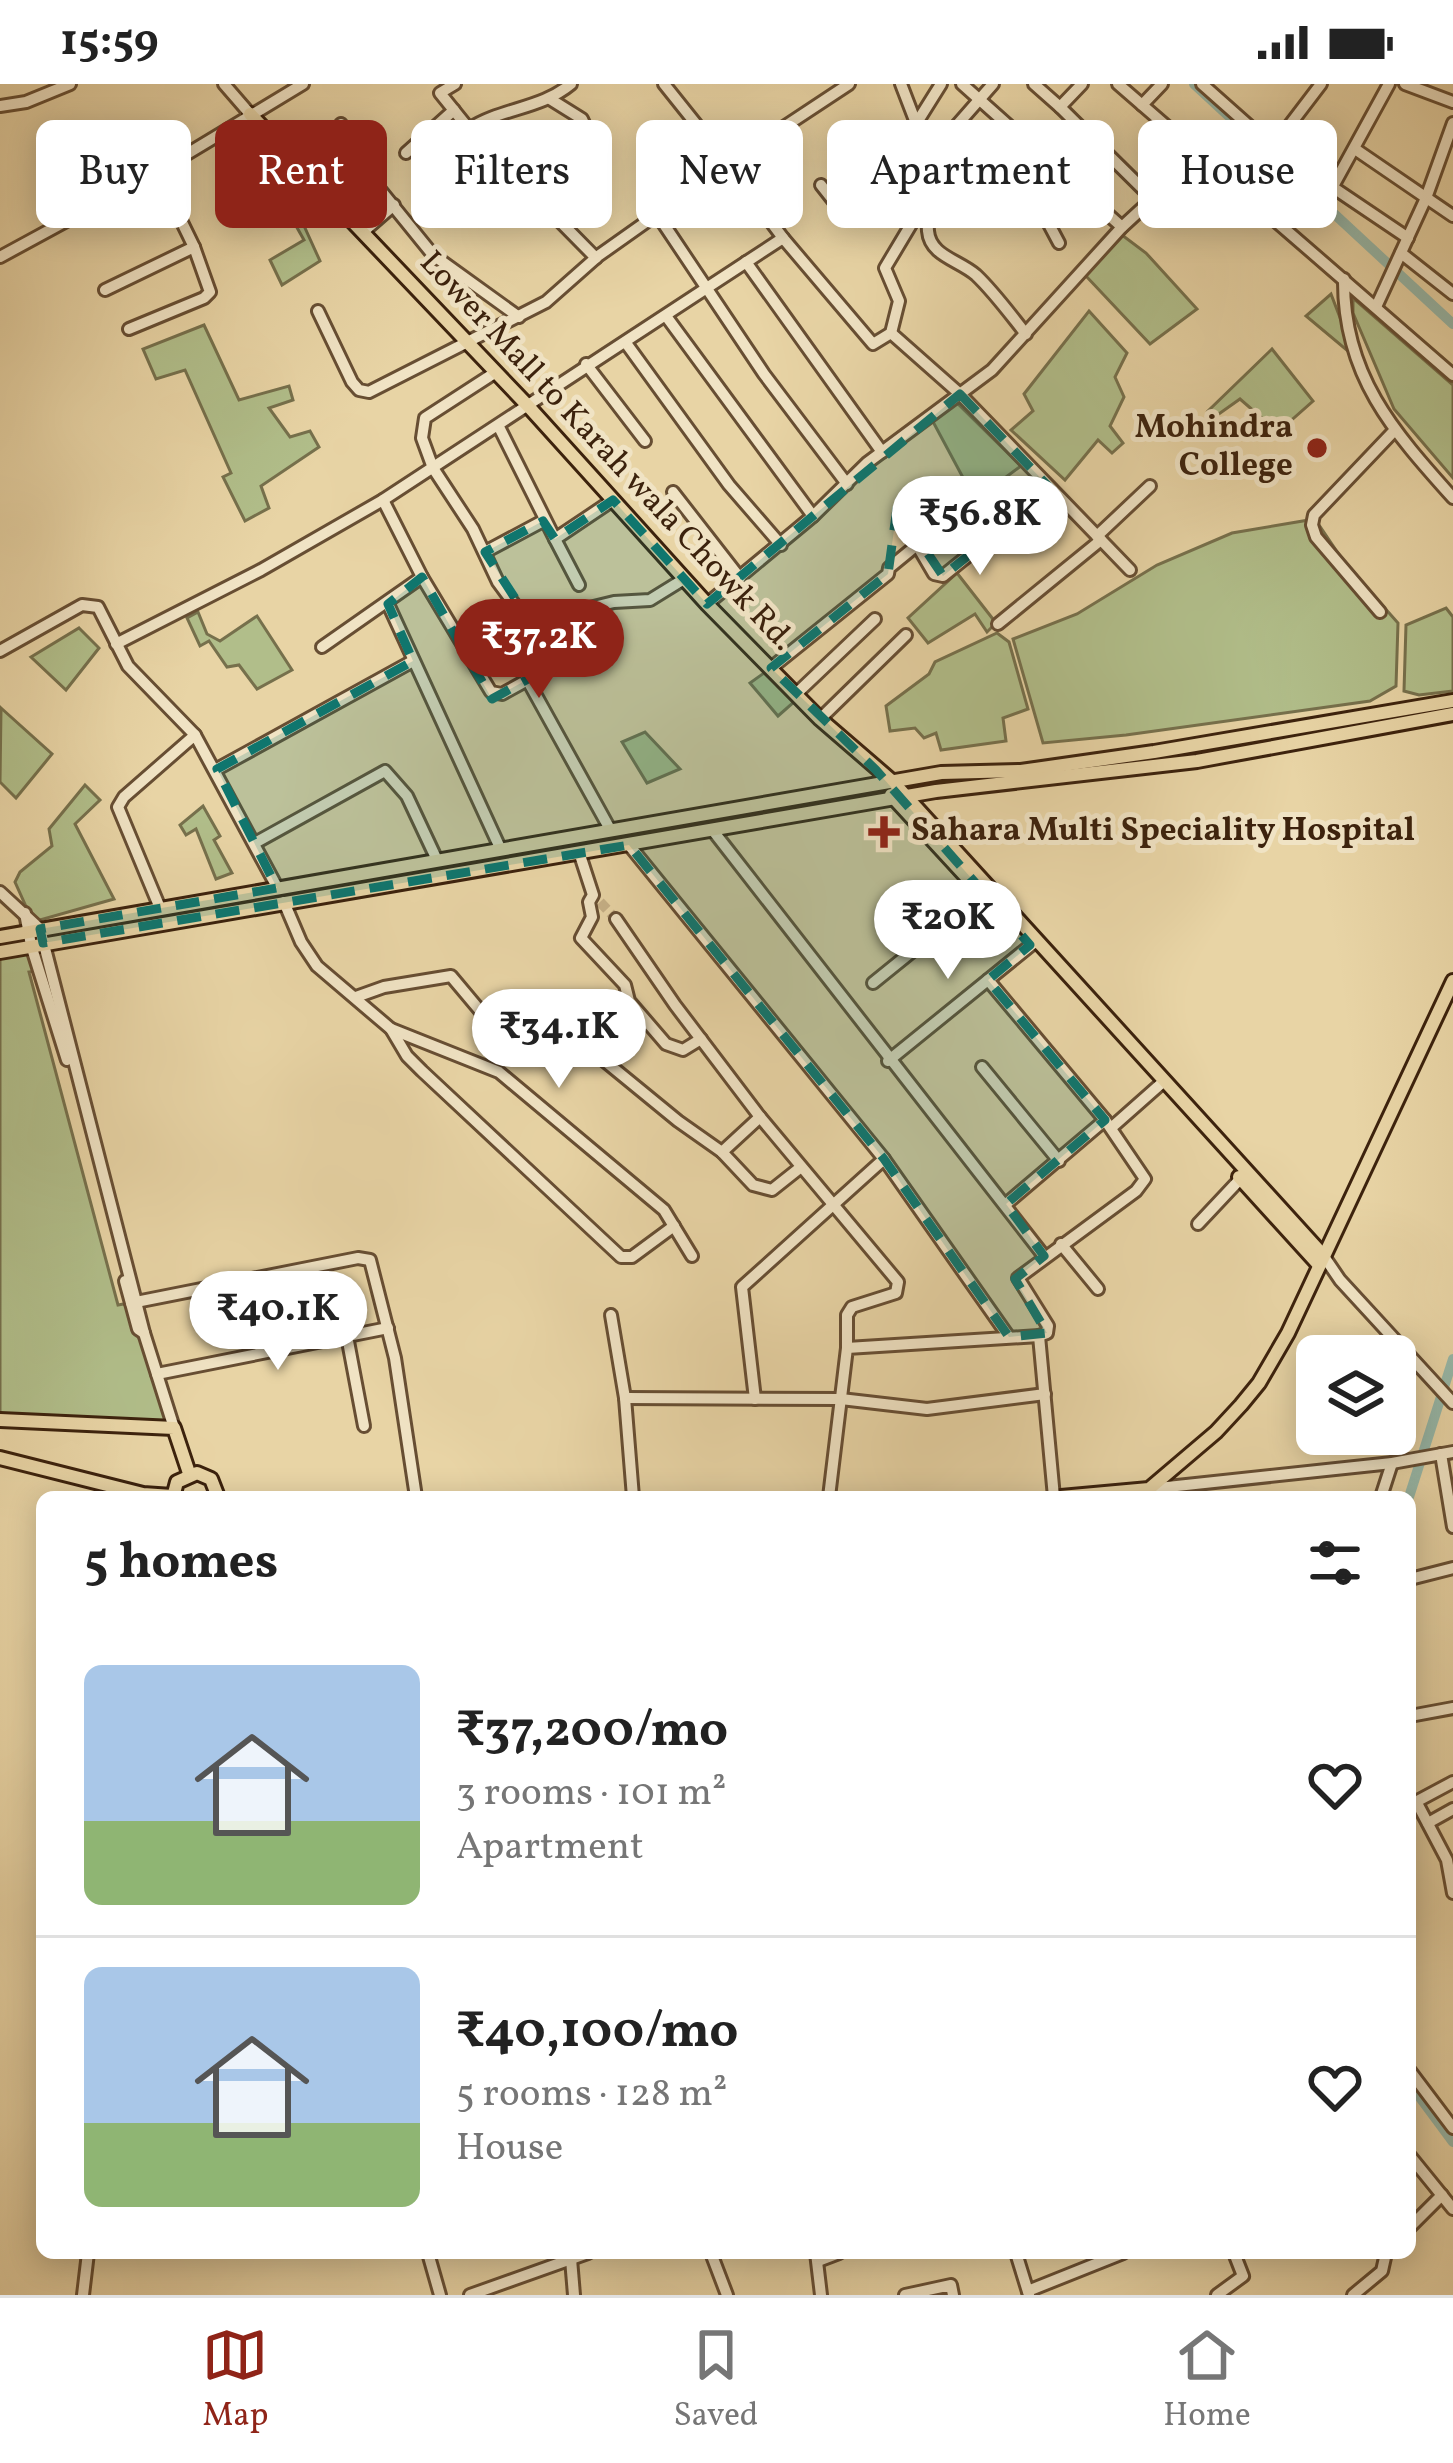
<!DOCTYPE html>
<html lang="en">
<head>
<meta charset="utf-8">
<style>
  :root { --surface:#fff; --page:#f2f2f2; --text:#222; --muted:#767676; --line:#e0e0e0; --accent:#8f2418 }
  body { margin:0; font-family:Vollkorn,serif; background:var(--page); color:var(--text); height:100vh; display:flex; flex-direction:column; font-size:45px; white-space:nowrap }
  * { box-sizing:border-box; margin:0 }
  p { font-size:39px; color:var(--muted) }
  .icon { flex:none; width:66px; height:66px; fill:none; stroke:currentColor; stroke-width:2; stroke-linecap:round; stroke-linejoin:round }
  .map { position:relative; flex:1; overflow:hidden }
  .panel { position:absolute; left:36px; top:1407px; width:1380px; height:768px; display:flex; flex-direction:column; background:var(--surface); border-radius:18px; box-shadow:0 6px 30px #0003 }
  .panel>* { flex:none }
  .top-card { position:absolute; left:36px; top:36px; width:1383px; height:108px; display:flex; gap:24px }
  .buttons { position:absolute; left:1296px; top:1251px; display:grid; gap:24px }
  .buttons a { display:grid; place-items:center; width:120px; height:120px; border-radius:18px; background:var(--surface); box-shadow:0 6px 30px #0003; font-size:60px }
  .price { position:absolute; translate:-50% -102px; padding:0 27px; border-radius:42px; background:#fff; color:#222; font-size:39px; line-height:78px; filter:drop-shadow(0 3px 6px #0008) }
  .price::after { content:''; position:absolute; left:50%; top:72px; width:36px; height:27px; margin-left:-18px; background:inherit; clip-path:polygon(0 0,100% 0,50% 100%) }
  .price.active { background:var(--accent); color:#fff }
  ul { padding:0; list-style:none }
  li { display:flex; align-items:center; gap:36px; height:300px; padding:0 48px }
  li+li { border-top:3px solid var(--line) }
  li span { display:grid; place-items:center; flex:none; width:336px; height:240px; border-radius:18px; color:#555 }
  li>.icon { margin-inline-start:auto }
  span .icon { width:144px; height:144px; fill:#fffc; stroke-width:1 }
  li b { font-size:51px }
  h2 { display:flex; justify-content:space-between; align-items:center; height:144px; padding:0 48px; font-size:51px }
  .pill { padding:0 42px; border-radius:18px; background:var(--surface); box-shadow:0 6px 30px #0003; font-size:42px; line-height:108px }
  .pill.active { background:var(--accent); color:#fff }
  .status { display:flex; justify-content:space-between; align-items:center; height:84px; padding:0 60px; background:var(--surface); direction:ltr }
  .status svg { height:33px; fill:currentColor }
  .tab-bar { display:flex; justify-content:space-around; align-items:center; height:168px; border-top:3px solid var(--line); background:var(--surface); font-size:33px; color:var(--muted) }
  .tab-bar a { display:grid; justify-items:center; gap:6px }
  .tab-bar .active { color:var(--accent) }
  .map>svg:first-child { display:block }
  .green { fill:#b1be8a; stroke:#76704c; stroke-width:3 }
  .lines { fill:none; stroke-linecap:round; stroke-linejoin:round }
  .canal { stroke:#97b8a9; stroke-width:10 }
  .minor-tunnel { stroke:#c6b087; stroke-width:10; stroke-dasharray:10 5; stroke-linecap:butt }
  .minor-casing { stroke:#674e33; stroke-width:16 }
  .major-casing { stroke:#3c220d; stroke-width:18 }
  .minor { stroke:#f0e3c4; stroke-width:10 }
  .major { stroke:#e8d4a5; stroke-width:12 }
  .marked { fill:#0f766e; fill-opacity:0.2; stroke:#0f766e; stroke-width:9; stroke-dasharray:24 15; stroke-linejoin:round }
  .poi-dot { fill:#8f2418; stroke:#f0e3c4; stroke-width:4.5 }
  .labels { text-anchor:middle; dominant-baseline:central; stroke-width:10; stroke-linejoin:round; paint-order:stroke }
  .poi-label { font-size:33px; font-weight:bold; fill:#3c220d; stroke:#f0e3c4; text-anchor:end }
  .street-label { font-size:33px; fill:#3c220d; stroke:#f0e3c4 }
</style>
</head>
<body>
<div class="status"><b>15:59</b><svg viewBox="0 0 49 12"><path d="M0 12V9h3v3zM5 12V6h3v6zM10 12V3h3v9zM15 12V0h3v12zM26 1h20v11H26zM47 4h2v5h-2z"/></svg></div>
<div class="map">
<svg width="1453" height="2211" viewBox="0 0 1453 2211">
  <rect width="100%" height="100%" fill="#e8d4a5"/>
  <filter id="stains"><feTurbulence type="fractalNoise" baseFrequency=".00167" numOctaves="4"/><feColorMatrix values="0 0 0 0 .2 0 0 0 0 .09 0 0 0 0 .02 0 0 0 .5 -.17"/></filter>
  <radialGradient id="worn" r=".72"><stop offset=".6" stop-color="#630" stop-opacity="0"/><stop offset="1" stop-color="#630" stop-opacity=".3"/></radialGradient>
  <g class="green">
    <path d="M1159,42L1231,110L1218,128L1208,121L1191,139L1162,107L1173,82L1150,53Z"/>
    <path d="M300,133L320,177L282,201L270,176L304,156L295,140Z"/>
    <path d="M1118,148L1146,169L1197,225L1150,260L1085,191Z"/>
    <path d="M1331,210L1355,273L1306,232Z"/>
    <path d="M1353,214L1453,301V394L1394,325L1353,229Z"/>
    <path d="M1089,227L1127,269L1115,293L1124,313L1110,342L1123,359L1112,369L1098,356L1065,396L1011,346L1033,327L1024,310Z"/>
    <path d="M204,241L239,316L289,302L293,316L269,324L290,353L310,347L319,363L261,402L269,424L245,437L223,393L231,389L185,286L156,295L143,265Z"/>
    <path d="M1272,265L1313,317L1278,348L1240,315L1216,332L1208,327Z"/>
    <path d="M955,317L1021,382L975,416L931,334Z"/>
    <path d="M1315,435L1344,478L1398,539L1396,602L1370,617L1126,651L1043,659L1013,555L1077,530L1157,481L1232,449Z"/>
    <path d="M957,489L996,539L987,548L975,530L928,559L908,534Z"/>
    <path d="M1446,524L1453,533V607L1419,611L1404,607L1406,541Z"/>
    <path d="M198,528L207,550L220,557L257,532L292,586L257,605L239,581L227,583L209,557L200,562L187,534Z"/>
    <path d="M79,544L99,564L66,606L31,573Z"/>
    <path d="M997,549L1009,558L1028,625L1003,634L1006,657L941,666L936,649L924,654L915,644L890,647L886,622L929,590L935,578Z"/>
    <path d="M764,589L794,618L778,632L750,599Z"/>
    <path d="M1,624L52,670L16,714L0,698Z"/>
    <path d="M645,648L680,685L647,699L622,658Z"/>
    <path d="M85,701L100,716L75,740L114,815L33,838L15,798L20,788L52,762L49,745Z"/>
    <path d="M203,722L220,752L214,756L232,789L216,795L196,745L186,751L180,741Z"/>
    <path d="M31,853L37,887L29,888L118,1221L140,1217L173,1338L0,1336V860Z"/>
  </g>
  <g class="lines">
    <g class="canal">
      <path d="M1194,0L1453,240"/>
      <path d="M1409,1413L1453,1275"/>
      <path d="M1410,2000L1453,2058"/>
    </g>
    <path class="minor-tunnel" d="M600,818L616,835"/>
    <g class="minor-casing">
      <g id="minor">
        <path d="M224,0L250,30"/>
        <path d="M455,0L440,9L469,45L596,174"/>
        <path d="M849,0L728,80L783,154L873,260L891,249L899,217L885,184L934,102L929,73L901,0"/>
        <path d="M962,0L1122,143"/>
        <path d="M1034,0L1060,23"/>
        <path d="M1082,0L1060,23L1154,116"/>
        <path d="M1118,0L1453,291"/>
        <path d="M1202,0L1273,63L1408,154"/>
        <path d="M1405,0L1453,18"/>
        <path d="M1142,21L1162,0"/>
        <path d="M0,22L26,18L70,0"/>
        <path d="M341,40L373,97L433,171L519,233"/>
        <path d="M916,40L941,0"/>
        <path d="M469,45C501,24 541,25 571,0"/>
        <path d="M1273,63L1321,0"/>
        <path d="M1355,65L1453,132"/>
        <path d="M406,69L454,26"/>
        <path d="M929,73L993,0"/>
        <path d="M1017,80L1059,159"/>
        <path d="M521,98L579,58L588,48L582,35L550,15"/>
        <path d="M821,101L836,120H844C874,102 893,74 922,55"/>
        <path d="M935,101C939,119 926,129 928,147C930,172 959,176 976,191C994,208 1010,230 1026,250"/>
        <path d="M1332,104L1389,0"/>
        <path d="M936,120L978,107L1036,67"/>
        <path d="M657,130L764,290L847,400"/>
        <path d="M363,148L394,121"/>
        <path d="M1401,169L1453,210"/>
        <path d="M0,173L162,85L303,0"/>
        <path d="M746,178L882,368"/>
        <path d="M1344,195C1343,291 1393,347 1453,414"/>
        <path d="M105,206L194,163"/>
        <path d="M1376,223L1426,114L1453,39"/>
        <path d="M318,227L352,298L359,306L369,308L546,218L598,172L728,80L664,0"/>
        <path d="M666,232L813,432"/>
        <path d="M129,245L204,214L210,208L194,163L157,87"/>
        <path d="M891,249L960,310L1130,486"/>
        <path d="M626,259L729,401L781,461"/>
        <path d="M586,280L645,357"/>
        <path d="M499,343L555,455"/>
        <path d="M673,408L740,494"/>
        <path d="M383,416L422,493L491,608L502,610L551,583L550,569L498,498L473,445L433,384L422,354L425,334L496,288"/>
        <path d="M1097,452L1150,402"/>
        <path d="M485,468L543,437"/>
        <path d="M579,501L555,455L613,416"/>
        <path d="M388,520L501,766"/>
        <path d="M707,520L813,432L867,379L992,286L1122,143L1199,72"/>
        <path d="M1380,528L1316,453L1312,441L1314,431L1393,348"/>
        <path d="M998,540L1101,456"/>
        <path d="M536,551L569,529L614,518L650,516L684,495"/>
        <path d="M116,560L261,486L383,416L783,154"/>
        <path d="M322,563L422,493"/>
        <path d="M0,567L82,521L98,523L128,582L195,651"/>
        <path d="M771,584L888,490L889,484L917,461L934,490L943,492L1051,405"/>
        <path d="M528,597L611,747"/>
        <path d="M796,610L875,535"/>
        <path d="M820,635L906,551"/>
        <path d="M217,685L413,577"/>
        <path d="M714,748L1044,1172"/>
        <path d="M255,759L385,687L407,712L437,776"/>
        <path d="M629,761L884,1075L1009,1253"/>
        <path d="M579,768L593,811L589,818L592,833L581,854L625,901L629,917L666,960L683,966L701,955"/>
        <path d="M0,808L40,845L144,1249L174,1344"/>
        <path d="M284,818L301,858L317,882L391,945L407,972L422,987L621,1173H632L674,1142"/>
        <path d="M160,824L118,723L124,713L195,651L277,803"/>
        <path d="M25,829L31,861L67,976"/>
        <path d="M616,835L675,921L760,1033L898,1198L896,1209L852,1223L847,1231V1264"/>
        <path d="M988,896L1105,1036L1145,1095L1136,1107L1018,1194L1048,1242L1047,1249L1039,1252L1054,1413"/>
        <path d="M873,899L983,810"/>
        <path d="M356,913L384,903L451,892L503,954"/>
        <path d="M556,937L678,1037L722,1068L753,1101L772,1106L801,1083"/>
        <path d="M391,945L499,988L664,1126L692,1172"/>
        <path d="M888,977L1036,857"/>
        <path d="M982,983L1059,1077"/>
        <path d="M1111,1044L1163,998"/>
        <path d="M722,1068L760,1033"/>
        <path d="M1006,1120L1105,1036"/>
        <path d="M1198,1140L1244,1091"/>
        <path d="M1061,1160L1098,1205"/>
        <path d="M1323,1171L1340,1196L1453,1319"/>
        <path d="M125,1197L138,1245L144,1249"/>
        <path d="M131,1219L358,1174L370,1176L395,1274L416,1413"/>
        <path d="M611,1231L625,1314L633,1413"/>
        <path d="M347,1252L364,1342"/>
        <path d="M157,1290L388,1244"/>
        <path d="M625,1314L841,1315L927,1325L1045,1310"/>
        <path d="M755,1315L742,1203L884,1075"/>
        <path d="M1441,1370L1453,1443"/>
        <path d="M1149,1405L1392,1379L1453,1368"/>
        <path d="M829,1413L847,1264L1039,1252"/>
        <path d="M1381,1413L1392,1379"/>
        <path d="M1410,1495L1453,1484"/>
        <path d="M1410,1632L1453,1624"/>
        <path d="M1417,1719L1447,1776L1453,1809"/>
        <path d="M1410,1721L1453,1698"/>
        <path d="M1428,1739L1453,1725"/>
        <path d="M1410,1987L1453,2044"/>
        <path d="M1410,2072L1453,2125"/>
        <path d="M1410,2143L1442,2111"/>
        <path d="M428,2169L440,2211"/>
        <path d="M711,2169L727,2211"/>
        <path d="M816,2169L821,2211"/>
        <path d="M1016,2169L1029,2211"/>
        <path d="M571,2175L574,2211"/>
        <path d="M818,2177L839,2169"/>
        <path d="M1028,2207L1123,2169"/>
        <path d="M83,2211L88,2169"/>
        <path d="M470,2211L588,2169"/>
        <path d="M905,2211L951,2201L953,2211"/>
        <path d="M1217,2211L1243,2192L1234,2169"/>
        <path d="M1353,2211L1382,2187L1386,2169"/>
      </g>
    </g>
    <g class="major-casing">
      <g id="major">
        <path d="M250,30L529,323L707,520L820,635L893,698L1323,1171"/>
        <path d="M891,711L983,811"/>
        <path d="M0,853L941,689L1021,687L1154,668L1453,617"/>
        <path d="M0,868L936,707L1197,677L1453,630"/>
        <path d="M1239,1093L1318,1180"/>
        <path d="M0,1336L174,1344L189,1389"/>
        <path d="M0,1374L143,1410L172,1412"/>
        <path d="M173,1413L177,1398L197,1389L211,1395L218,1413"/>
        <path d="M1061,1413L1149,1405L1216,1348L1241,1321L1259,1299L1288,1249L1453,897"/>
      </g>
    </g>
    <use href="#minor" class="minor"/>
    <use href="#major" class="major"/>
  </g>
  <path class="marked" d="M960,310L1051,405L943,492L897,424L888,490L771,584L876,686L1030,861L988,896L1105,1036L1006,1120L1044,1172L1015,1195L1047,1249L1009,1253L884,1075L629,761L43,859L40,845L277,804L217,685L413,577L388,520L422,493L492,615L557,579L485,468L543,437L555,455L613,416L707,520Z"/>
  <g class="poi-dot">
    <circle cx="1317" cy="364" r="12"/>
    <path d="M878 730h12v12h12v12h-12v12h-12v-12h-12v-12h12z"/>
  </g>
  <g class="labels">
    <g class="poi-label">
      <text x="1293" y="345">Mohindra<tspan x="1293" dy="38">College</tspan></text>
      <text x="911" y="748" text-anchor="start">Sahara Multi Speciality Hospital</text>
    </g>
    <g class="street-label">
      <text transform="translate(606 368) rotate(47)">Lower Mall to Karah wala Chowk Rd.</text>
    </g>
  </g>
  <rect width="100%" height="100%" filter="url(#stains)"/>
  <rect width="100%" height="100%" fill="url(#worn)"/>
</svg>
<div class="buttons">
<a><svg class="icon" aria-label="layers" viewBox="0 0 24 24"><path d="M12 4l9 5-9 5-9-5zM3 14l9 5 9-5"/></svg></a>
</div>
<b class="price" style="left:980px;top:494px">₹56.8K</b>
<b class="price active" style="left:539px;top:617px">₹37.2K</b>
<b class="price" style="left:948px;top:898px">₹20K</b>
<b class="price" style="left:559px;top:1007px">₹34.1K</b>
<b class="price" style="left:278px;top:1289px">₹40.1K</b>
<div class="top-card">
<a class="pill">Buy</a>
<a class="pill active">Rent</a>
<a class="pill">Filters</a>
<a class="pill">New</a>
<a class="pill">Apartment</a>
<a class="pill">House</a>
</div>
<section class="panel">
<h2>5 homes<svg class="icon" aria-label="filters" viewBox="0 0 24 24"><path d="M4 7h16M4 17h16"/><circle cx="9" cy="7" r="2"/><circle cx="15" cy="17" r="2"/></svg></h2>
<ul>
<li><span style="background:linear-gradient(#a9c7e8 65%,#8fb573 0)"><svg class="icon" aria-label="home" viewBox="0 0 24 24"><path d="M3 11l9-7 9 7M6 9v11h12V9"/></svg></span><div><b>₹37,200/mo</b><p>3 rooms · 101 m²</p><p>Apartment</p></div><svg class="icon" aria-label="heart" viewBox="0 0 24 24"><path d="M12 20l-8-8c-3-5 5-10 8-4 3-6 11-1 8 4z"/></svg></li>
<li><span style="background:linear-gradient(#a9c7e8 65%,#8fb573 0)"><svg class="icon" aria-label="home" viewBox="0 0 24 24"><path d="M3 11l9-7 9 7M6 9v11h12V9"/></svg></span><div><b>₹40,100/mo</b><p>5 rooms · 128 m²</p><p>House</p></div><svg class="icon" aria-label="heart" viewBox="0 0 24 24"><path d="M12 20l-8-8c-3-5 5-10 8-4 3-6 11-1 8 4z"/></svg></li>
</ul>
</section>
</div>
<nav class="tab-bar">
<a class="active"><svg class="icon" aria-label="map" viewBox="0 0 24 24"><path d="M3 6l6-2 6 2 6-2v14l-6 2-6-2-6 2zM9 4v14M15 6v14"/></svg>Map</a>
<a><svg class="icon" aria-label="saved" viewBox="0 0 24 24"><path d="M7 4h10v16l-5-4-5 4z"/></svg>Saved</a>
<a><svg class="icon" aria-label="home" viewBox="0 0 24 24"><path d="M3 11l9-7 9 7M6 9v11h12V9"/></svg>Home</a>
</nav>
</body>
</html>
